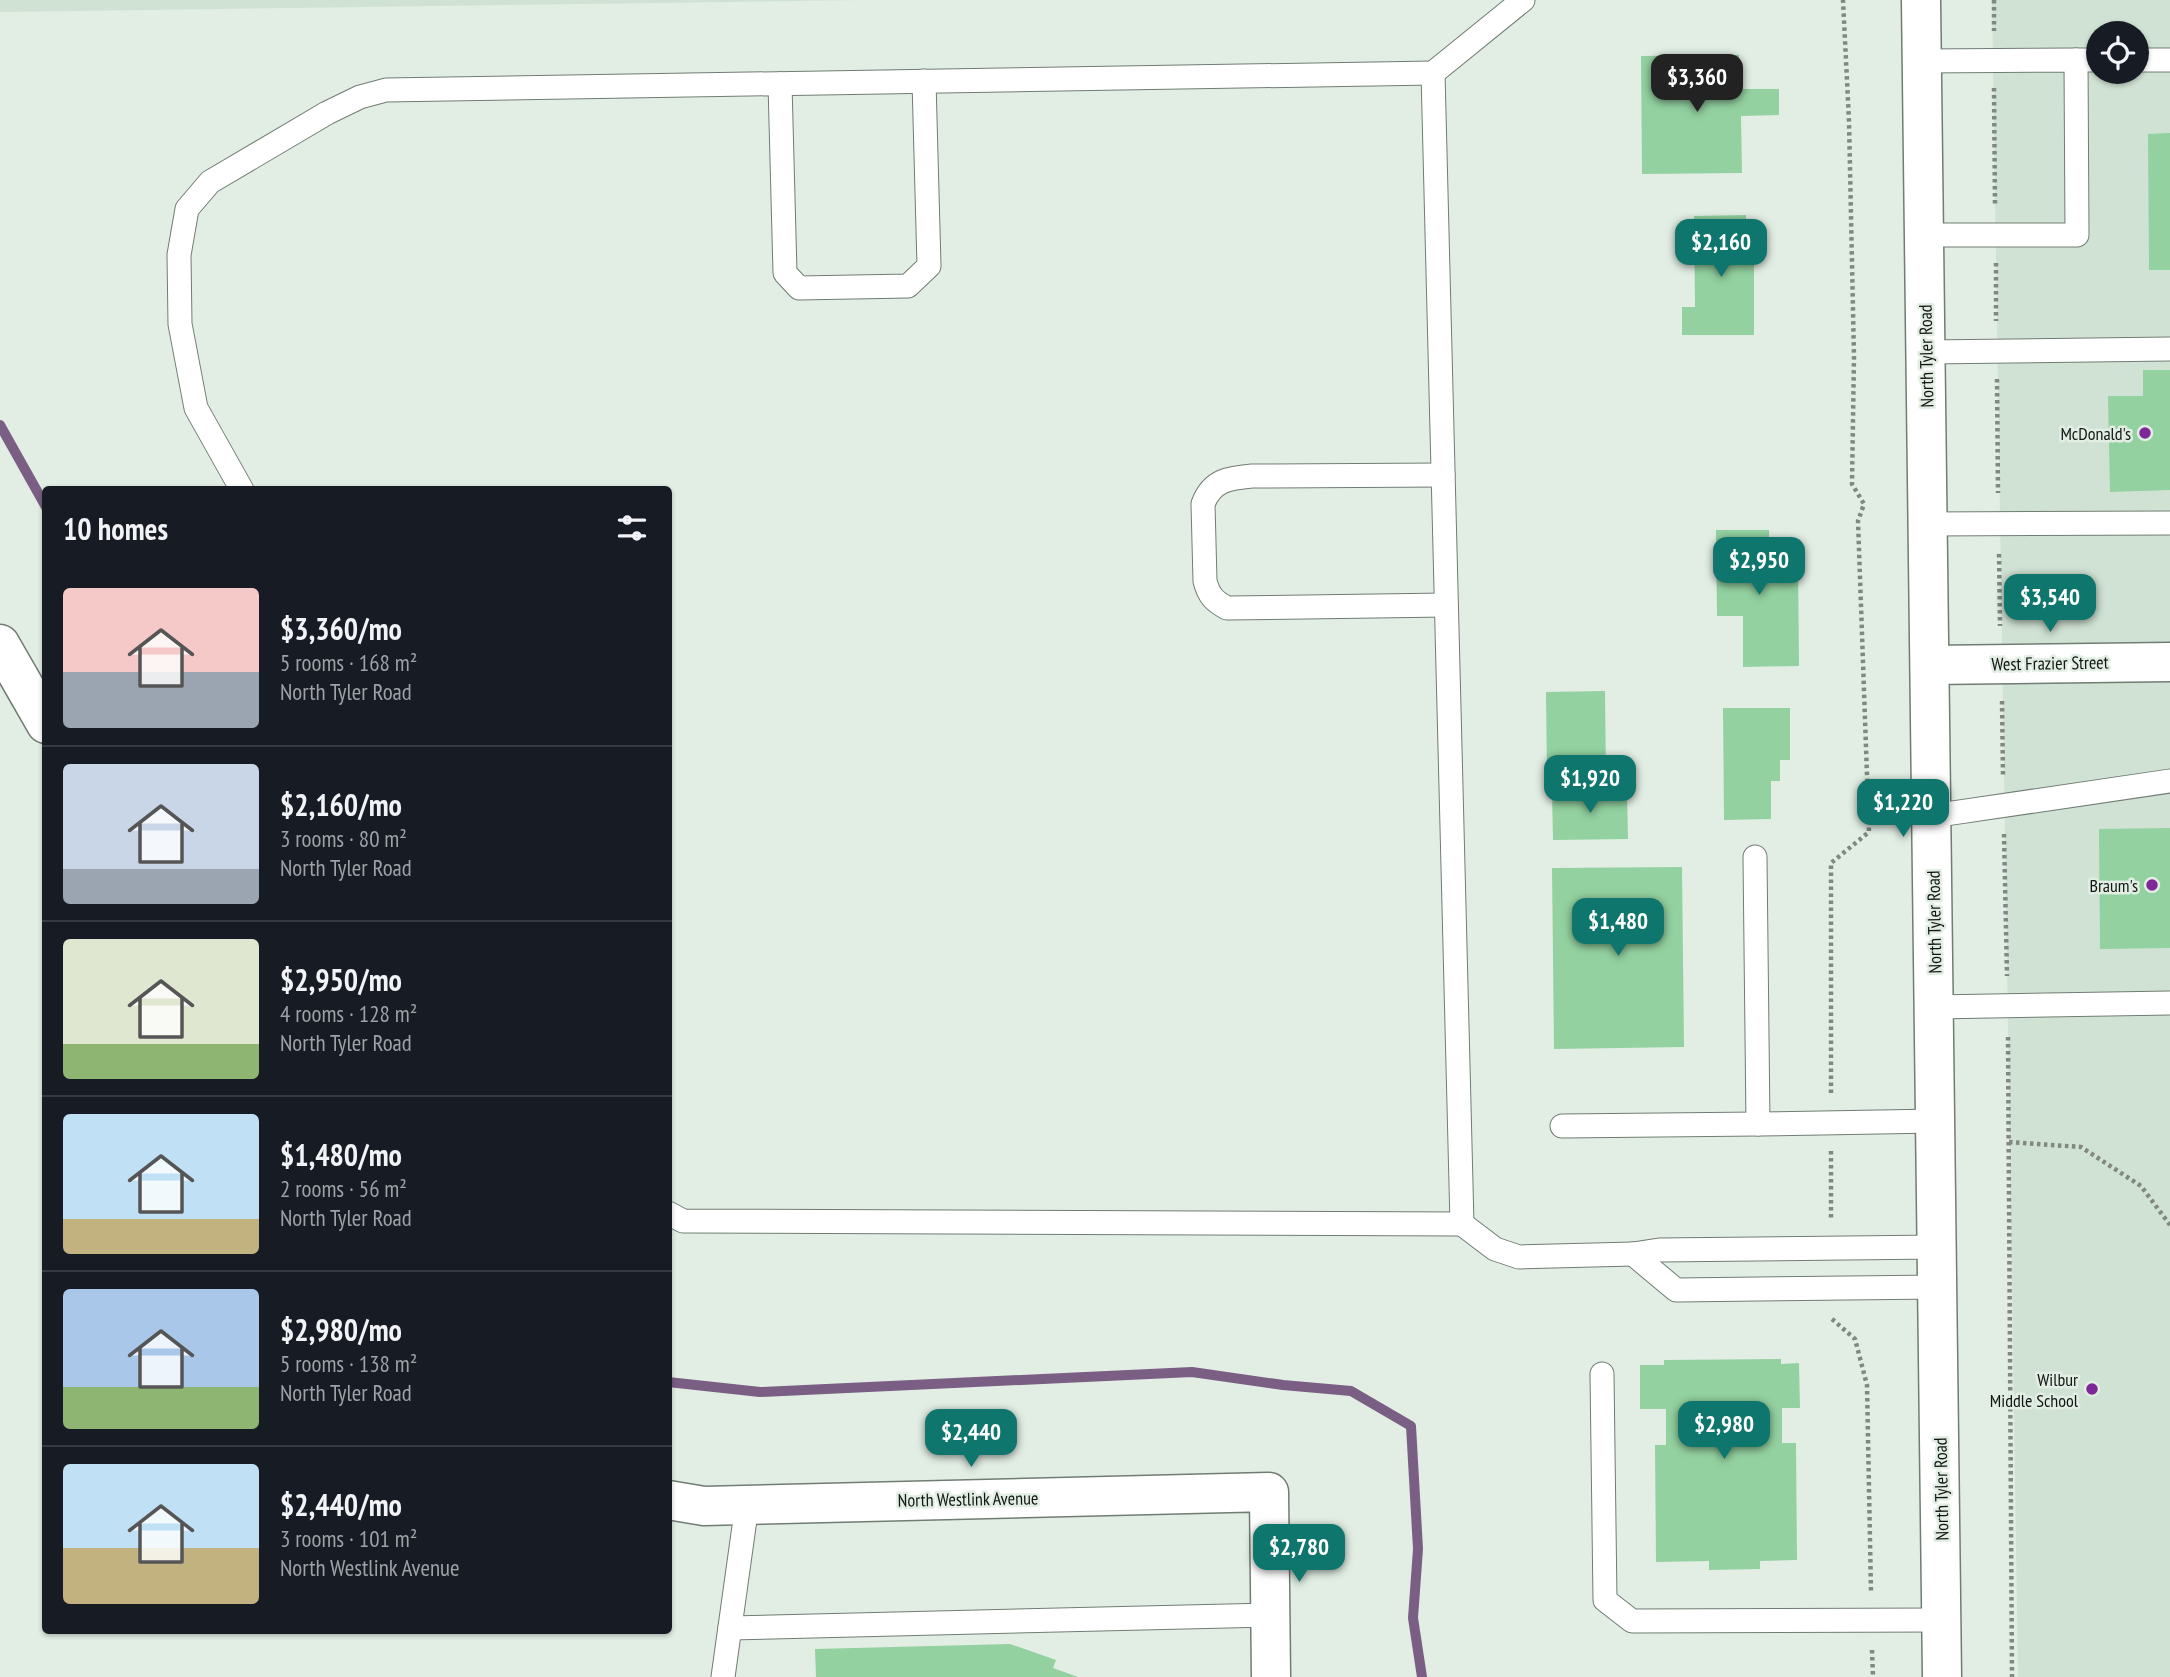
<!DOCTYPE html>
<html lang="en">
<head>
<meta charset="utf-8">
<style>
  :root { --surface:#171b24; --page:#242831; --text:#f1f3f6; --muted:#9ea1a6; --line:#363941; --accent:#0f766e }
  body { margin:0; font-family:"PT Sans Narrow",sans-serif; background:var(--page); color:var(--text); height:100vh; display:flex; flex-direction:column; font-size:26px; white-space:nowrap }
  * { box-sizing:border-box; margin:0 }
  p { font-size:23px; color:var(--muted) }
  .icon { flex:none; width:38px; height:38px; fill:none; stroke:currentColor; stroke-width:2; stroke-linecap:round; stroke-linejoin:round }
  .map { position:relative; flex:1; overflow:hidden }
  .drawer { position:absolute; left:42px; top:486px; width:630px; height:1148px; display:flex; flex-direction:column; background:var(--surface); border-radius:7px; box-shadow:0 2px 5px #0004 }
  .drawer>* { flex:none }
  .controls { position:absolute; left:2086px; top:21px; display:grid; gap:14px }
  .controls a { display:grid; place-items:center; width:63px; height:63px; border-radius:50%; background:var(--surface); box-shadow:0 2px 5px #0004; font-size:35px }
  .price { position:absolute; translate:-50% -60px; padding:0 16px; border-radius:14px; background:var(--accent); color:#fff; font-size:23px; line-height:46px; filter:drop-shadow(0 2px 4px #0008) }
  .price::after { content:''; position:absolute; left:50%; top:42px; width:21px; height:16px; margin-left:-10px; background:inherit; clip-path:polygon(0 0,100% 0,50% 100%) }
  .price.selected { background:#222; color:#fff }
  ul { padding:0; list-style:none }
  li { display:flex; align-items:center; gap:21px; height:175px; padding:0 21px }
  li+li { border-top:2px solid var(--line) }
  li span { display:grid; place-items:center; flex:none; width:196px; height:140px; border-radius:7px; color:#555 }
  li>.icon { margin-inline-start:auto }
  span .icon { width:84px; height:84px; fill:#fffc; stroke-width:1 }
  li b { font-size:30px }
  h2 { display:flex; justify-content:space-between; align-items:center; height:84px; padding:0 21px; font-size:30px }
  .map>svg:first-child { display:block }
  .built { fill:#d0e2d3; fill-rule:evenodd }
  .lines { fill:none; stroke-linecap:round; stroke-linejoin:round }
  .stream { stroke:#7a5e84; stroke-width:10 }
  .building { fill:#93d1a0 }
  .lane-casing { stroke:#717c73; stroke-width:25 }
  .street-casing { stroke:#717c73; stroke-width:41 }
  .secondary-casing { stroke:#717c73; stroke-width:41 }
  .path { stroke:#808881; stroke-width:4.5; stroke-dasharray:3.5 3.5; stroke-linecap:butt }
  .lane { stroke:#fff; stroke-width:23 }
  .street { stroke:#fff; stroke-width:38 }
  .secondary { stroke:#fff; stroke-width:38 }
  .poi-dot { fill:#7e2897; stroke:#e2eee4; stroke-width:2.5 }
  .labels { text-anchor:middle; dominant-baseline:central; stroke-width:5; stroke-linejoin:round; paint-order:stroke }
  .street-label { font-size:18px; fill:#121612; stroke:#e2eee4 }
  .poi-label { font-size:18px; fill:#121612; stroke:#e2eee4; text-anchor:end }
</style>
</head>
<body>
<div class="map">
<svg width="2170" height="1677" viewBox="0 0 2170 1677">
  <rect width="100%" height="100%" fill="#e2eee4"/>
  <g class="built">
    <path d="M0,0H864L0,12Z"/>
    <path d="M1992,0H2170V1677H2018ZM2098,33H2137V72H2098Z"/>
  </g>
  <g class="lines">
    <g class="stream">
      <path d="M0,425L46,507"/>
      <path d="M668,1382L760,1392L1192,1372L1283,1385L1351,1391L1411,1426L1418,1549L1413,1618L1422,1677"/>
    </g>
  </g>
  <g class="building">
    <path d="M1739,55V89H1779V115L1741,116L1742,173L1642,174L1641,56Z"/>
    <path d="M2170,133V270H2149L2148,134Z"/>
    <path d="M1746,215V257H1754V335H1682V307H1695L1694,216Z"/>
    <path d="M2143,370H2170V490L2110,492L2108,396H2143Z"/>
    <path d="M1716,530H1769V563L1798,562L1799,666L1743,667V616H1717Z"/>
    <path d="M1605,691L1606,780H1547L1546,692Z"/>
    <path d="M1723,708H1790V760H1780V781H1771V819L1724,820Z"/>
    <path d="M1627,791L1628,839L1553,840L1552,792Z"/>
    <path d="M2170,828V948L2100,949L2099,829Z"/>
    <path d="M1682,867L1684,1047L1554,1049L1552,868Z"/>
    <path d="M1781,1359V1364L1799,1363L1800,1408H1782V1443H1796L1797,1560L1760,1561V1569L1709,1570V1561L1656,1562L1655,1445H1666V1409H1640V1365H1664V1360Z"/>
    <path d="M1010,1644L1056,1660L1053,1668L1078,1677H816L815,1649Z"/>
  </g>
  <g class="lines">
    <g class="lane-casing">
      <g id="lane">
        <path d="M2076,60H2098"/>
        <path d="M2137,60H2170"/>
        <path d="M1922,61L2076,60L2077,235H1925"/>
        <path d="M1433,73L1523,0"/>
        <path d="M780,84L785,273L799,288L908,286L929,266L924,81"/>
        <path d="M1926,352L2170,349"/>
        <path d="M1443,475L1252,476C1229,478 1212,480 1203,504L1205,581C1209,596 1214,601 1227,608L1446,605"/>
        <path d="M242,490L196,408L180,324L179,255L187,209L210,182L327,113L360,97L386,90L1433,73L1462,1224L683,1221L668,1213"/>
        <path d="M1928,524L2170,523"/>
        <path d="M1932,816L2170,781"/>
        <path d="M1755,857L1758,1124L1936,1121"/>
        <path d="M1935,1007L2170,1003"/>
        <path d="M1562,1126L1758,1124"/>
        <path d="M1462,1224L1495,1249L1519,1257L1633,1254L1659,1250L1938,1247"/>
        <path d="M1633,1254L1676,1290L1939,1287"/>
        <path d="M1602,1374L1605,1600L1632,1621L1942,1620"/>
        <path d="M730,1628L1270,1615"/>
        <path d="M723,1677L747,1505"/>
      </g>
    </g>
    <g class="street-casing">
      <g id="street">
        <path d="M0,644L46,724"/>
        <path d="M1930,665L2170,662"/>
        <path d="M668,1500L704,1506L1269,1492L1271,1677"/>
      </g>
    </g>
    <g class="secondary-casing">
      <path id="secondary" d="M1921,0L1942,1677"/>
    </g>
    <g class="path">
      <path d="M1994,0V31"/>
      <path d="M1994,88L1995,206"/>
      <path d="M1996,263V321"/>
      <path d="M1997,379L1998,493"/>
      <path d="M1999,554L2000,626"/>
      <path d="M2002,701L2003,776"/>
      <path d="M2004,834L2007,976"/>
      <path d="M2008,1037L2012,1677"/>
      <path d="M1831,1093V863L1869,832L1858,521L1864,504L1852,484L1854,357L1849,121L1843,0"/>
      <path d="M2009,1142L2081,1147L2141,1186L2170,1225"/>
      <path d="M1831,1151V1219"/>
      <path d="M1832,1319L1855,1339L1867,1385L1871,1592"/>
      <path d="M1872,1650L1873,1677"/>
    </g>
    <use href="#lane" class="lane"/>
    <use href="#street" class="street"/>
    <use href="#secondary" class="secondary"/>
  </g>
  <g class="poi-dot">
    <circle cx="2145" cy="433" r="7"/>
    <circle cx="2152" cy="885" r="7"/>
    <circle cx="2092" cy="1389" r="7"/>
  </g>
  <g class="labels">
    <g class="street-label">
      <text transform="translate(1926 356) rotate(-91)">North Tyler Road</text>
      <text transform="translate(2050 663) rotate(-1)">West Frazier Street</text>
      <text transform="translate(1934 922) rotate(-91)">North Tyler Road</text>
      <text transform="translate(1941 1489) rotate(-91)">North Tyler Road</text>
      <text transform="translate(968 1499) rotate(-1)">North Westlink Avenue</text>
    </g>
    <g class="poi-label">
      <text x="2131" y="433">McDonald's</text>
      <text x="2138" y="885">Braum's</text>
      <text x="2078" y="1379">Wilbur<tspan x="2078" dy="21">Middle School</tspan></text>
    </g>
  </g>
</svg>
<div class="controls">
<a><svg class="icon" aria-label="locate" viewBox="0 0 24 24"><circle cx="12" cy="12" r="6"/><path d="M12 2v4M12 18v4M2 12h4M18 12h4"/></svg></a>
</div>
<b class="price selected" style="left:1697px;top:114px">$3,360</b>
<b class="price" style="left:1721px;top:279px">$2,160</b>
<b class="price" style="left:1759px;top:597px">$2,950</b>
<b class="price" style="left:2050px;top:634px">$3,540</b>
<b class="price" style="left:1590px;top:815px">$1,920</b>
<b class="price" style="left:1903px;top:839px">$1,220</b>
<b class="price" style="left:1618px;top:958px">$1,480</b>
<b class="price" style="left:1724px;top:1461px">$2,980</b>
<b class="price" style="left:971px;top:1469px">$2,440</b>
<b class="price" style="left:1299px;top:1584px">$2,780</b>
<section class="drawer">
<h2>10 homes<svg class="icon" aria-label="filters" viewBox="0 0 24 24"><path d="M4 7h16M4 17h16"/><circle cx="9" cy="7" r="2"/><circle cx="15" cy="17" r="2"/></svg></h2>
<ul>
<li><span style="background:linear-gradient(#f6c9c9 60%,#9aa5b1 0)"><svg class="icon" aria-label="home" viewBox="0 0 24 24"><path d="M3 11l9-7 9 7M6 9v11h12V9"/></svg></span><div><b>$3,360/mo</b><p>5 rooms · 168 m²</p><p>North Tyler Road</p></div></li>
<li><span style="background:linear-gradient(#c9d6e8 75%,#9aa5b1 0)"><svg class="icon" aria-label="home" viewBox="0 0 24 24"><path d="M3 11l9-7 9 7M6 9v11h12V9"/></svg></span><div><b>$2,160/mo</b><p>3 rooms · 80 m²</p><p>North Tyler Road</p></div></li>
<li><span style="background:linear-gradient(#dfe7d0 75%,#8fb573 0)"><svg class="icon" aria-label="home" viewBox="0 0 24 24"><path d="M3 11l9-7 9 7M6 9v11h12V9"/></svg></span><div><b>$2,950/mo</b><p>4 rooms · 128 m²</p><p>North Tyler Road</p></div></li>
<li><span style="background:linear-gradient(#bfe0f5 75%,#c2b280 0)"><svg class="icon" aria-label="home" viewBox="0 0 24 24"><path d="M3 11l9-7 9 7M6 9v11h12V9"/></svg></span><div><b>$1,480/mo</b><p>2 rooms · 56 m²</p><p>North Tyler Road</p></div></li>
<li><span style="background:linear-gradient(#a9c7e8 70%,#8fb573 0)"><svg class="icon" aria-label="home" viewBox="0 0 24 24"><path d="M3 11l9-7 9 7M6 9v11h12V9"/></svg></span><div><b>$2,980/mo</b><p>5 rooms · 138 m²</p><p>North Tyler Road</p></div></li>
<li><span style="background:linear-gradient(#bfe0f5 60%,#c2b280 0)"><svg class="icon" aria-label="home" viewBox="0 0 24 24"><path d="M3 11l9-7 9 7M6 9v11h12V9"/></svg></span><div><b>$2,440/mo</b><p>3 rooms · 101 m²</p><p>North Westlink Avenue</p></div></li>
</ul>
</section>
</div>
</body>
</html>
